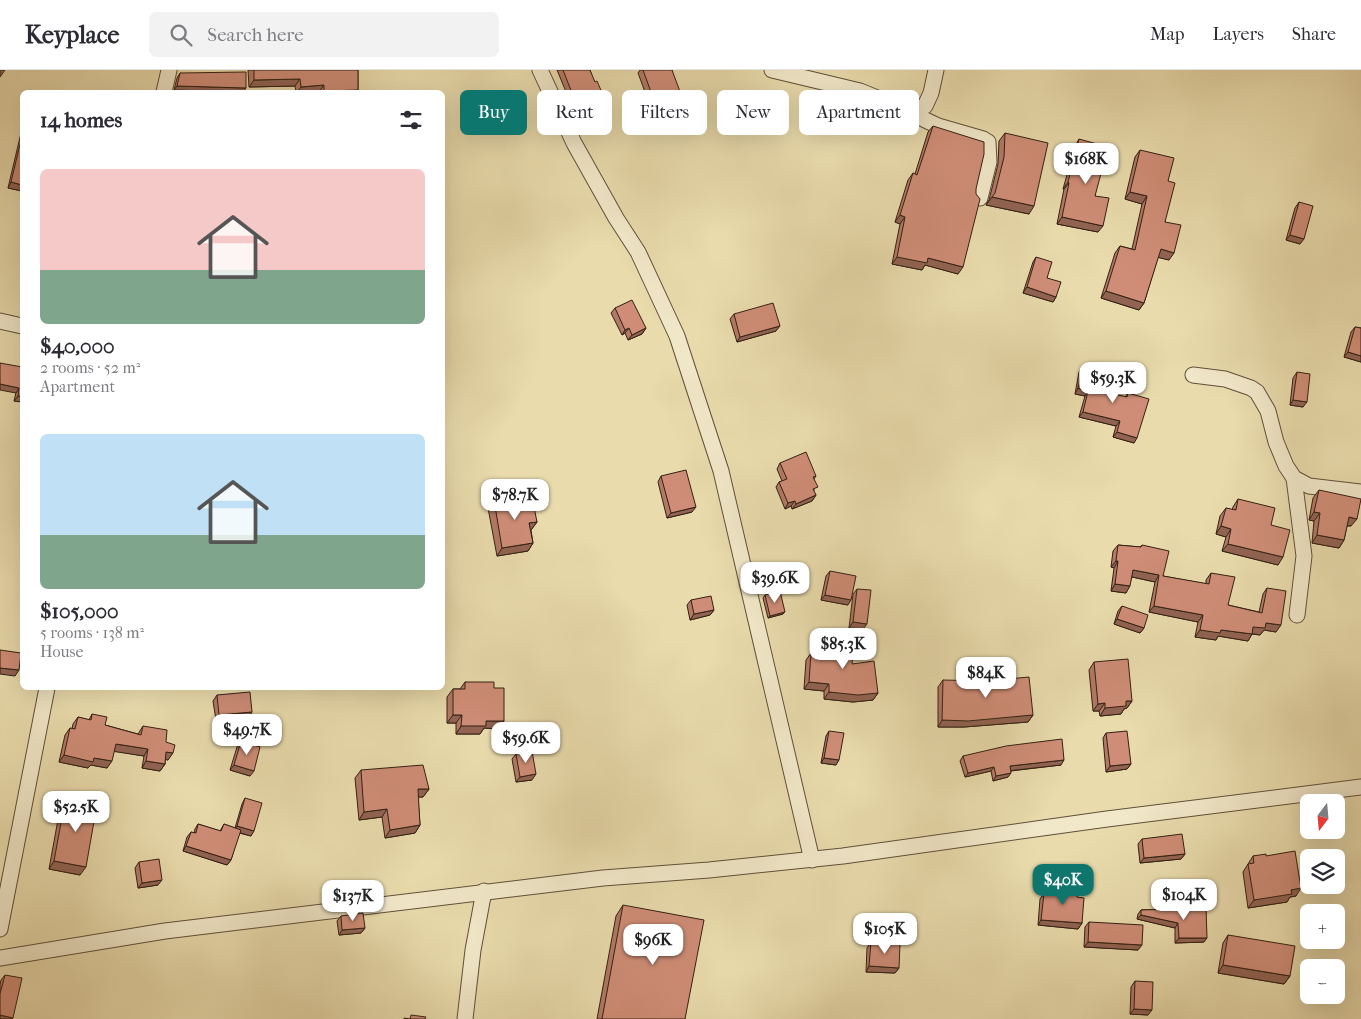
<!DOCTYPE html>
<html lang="en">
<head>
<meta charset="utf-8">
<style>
  :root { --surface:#fff; --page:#f2f2f3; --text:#2b2b33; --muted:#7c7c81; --line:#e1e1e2; --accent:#0f766e }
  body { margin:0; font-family:"IM FELL French Canon",serif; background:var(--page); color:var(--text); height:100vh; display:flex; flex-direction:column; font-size:19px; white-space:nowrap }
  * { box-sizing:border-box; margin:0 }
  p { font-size:16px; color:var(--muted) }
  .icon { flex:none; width:28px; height:28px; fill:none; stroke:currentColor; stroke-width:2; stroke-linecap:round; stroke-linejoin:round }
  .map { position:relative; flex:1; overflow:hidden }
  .panel { position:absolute; left:20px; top:20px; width:425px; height:600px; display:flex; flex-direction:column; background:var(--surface); border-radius:8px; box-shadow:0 5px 20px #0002 }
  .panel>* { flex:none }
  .hud { position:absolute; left:460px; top:20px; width:475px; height:45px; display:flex; gap:10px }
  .needle { width:32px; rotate:196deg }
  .controls { position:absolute; left:1300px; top:724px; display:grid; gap:10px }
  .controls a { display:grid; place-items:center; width:45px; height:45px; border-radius:8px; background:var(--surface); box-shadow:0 5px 20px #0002; font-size:25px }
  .price { position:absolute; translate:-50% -42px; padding:0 11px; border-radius:10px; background:#fff; color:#222; font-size:16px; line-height:32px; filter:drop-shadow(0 1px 2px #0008) }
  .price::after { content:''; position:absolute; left:50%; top:30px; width:15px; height:11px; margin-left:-8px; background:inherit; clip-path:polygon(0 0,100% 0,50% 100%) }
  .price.selected { background:var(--accent); color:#fff }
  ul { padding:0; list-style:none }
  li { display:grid; align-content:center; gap:10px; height:265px; padding:0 20px }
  li span { display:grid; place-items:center; height:155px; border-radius:8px; color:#555 }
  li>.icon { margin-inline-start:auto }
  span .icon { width:90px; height:90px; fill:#fffc; stroke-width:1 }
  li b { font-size:21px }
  h2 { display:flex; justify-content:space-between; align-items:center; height:60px; padding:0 20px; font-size:21px }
  .pill { padding:0 18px; border-radius:8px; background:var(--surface); box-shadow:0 5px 20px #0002; font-size:18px; line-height:45px }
  .pill.selected { background:var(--accent); color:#fff }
  header { display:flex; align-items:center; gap:30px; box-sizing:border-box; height:70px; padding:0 25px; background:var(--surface); border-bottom:1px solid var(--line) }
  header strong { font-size:24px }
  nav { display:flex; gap:28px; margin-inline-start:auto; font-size:18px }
  .search { width:350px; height:45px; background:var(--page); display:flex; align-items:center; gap:12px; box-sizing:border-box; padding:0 18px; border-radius:8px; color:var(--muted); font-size:19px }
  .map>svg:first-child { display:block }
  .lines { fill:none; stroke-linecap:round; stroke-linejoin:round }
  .street-casing { stroke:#604f39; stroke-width:17 }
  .street { stroke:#f1e8c9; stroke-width:15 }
  .wall { fill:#b27966; stroke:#332013 }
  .shaded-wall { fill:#916353; stroke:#332013 }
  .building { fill:#cf8d77; stroke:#332013 }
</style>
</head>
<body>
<header>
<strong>Keyplace</strong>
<div class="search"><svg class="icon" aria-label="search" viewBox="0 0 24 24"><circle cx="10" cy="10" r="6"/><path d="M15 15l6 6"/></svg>Search here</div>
<nav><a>Map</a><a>Layers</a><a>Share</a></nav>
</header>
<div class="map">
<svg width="1361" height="949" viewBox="0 0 1361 949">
  <rect width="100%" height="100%" fill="#e9dbac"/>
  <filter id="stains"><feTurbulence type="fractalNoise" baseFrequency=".004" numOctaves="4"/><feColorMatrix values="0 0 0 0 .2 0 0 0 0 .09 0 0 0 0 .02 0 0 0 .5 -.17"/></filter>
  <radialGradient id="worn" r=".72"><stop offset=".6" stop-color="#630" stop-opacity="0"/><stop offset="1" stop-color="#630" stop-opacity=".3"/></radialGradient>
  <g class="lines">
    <g class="street-casing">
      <g id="street">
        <path d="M540,0L574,73L616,148L638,182L677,266L721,401L812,790"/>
        <path d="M772,0L860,21L892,34L938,56L983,69L988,72L989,92L980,128"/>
        <path d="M164,22L169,0"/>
        <path d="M910,42L925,36L931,23L936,0"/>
        <path d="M0,251L22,256"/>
        <path d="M1193,305L1225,309L1251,318L1257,322L1268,341L1276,372L1286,396L1294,408L1309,416L1361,422"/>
        <path d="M1294,408L1304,486L1297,545"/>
        <path d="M0,859L47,618"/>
        <path d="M0,888L165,861L603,808L709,800L843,786L1107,749L1361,717"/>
        <path d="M465,949L473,880L484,821"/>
      </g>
    </g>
    <use href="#street" class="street"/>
  </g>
  <g class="wall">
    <path d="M248,0H358V20L357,22H296L295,16L249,17Z"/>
    <path d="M557,0H590L604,40L578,51Z"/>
    <path d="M640,0H672L678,32L652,41L638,3Z"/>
    <path d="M180,3L243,22L174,20L177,8Z"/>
    <path d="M933,56L958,204L925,195L922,200L892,194L900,154L895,152L908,110L913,103L915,104L928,62Z"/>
    <path d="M22,60V121L8,118L21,63Z"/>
    <path d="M1005,63L1029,144L986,135L989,130L998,94L999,71Z"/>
    <path d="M1079,69L1095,126L1098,162L1057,154L1064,119H1063L1075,76Z"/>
    <path d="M1140,80L1168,111L1165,152L1169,190L1158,187L1144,233L1139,240L1101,228L1115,183L1120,176L1132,179L1142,134L1125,129L1135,87Z"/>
    <path d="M1299,132L1300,174L1286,170L1295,138Z"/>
    <path d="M1036,187L1056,227L1053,232L1023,223L1033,192Z"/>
    <path d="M615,238L646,258L642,264L628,270L625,263L622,265L611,243Z"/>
    <path d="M734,244L776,261L737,272L730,249Z"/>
    <path d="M1355,257L1361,258V292L1344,287L1351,262Z"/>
    <path d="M22,297V332L14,331Z"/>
    <path d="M1083,297L1100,321L1125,327L1128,323L1134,373L1113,367L1116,356L1079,347L1085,326L1075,324L1079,302Z"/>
    <path d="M1297,302L1303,337L1290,335L1293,308Z"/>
    <path d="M780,393L816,406L814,409V422L816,425L812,431L792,439L791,436L785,439L776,417L779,412L782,411L777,399Z"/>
    <path d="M661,406L692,442L667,448L658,412Z"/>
    <path d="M1319,420L1351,456H1347L1344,470L1339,478L1312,473L1314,451L1309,450L1313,428Z"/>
    <path d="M1238,429L1271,455L1278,495L1222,481L1226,467L1216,464L1220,446L1226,438L1232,440L1233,437Z"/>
    <path d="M494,430L526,434L537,452L531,460L533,473L528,481L497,486L488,438Z"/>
    <path d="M1118,475L1140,477L1142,475L1163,506L1206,514V510L1211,503L1228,535L1259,542L1263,524L1267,518L1276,562L1264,560L1260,565L1252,564L1248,571L1218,566L1216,570L1195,567L1198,552L1149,542L1155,512L1132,507L1126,523L1111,521L1114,498L1111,497L1113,481Z"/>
    <path d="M830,501L848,535L821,530L826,506Z"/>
    <path d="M857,519L863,559L849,558L853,524Z"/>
    <path d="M765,525L785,542L783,544L768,548L763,528Z"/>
    <path d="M691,530L714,540L710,545L690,550L687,535Z"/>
    <path d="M1122,536L1144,558L1140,563L1114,554L1118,541Z"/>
    <path d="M834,565L852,594L878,623L873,630L853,632L824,629V621L804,619L806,590L811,583L828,584L829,572Z"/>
    <path d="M1094,592L1132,631L1127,638L1124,639L1121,644L1100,646L1099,641H1093L1089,600Z"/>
    <path d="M943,610L1033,645L1028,652L964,657H938V617Z"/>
    <path d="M465,612L494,618L499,659L484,658L480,664H456V653H447V627L453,619H460Z"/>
    <path d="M217,625L249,647L216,650L213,631Z"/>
    <path d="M92,644L105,655L138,664L143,656L166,672L168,690L165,689V694L160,701L142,698L144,686L114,681L107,698L91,695L88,698L59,692L65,665L70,658L72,659L73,654L78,647L89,650Z"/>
    <path d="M829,661L836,695L821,693L826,666Z"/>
    <path d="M1106,663L1131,694L1127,699L1106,702L1103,668Z"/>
    <path d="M241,671L250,706L230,700L237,677Z"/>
    <path d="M516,684L532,710L516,712L512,689Z"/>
    <path d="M963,686L1061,695L1011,701L1008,707L993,711L991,701L965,707L960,691Z"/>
    <path d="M361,700L429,719L423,727H418L420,755L415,763L385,768L382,747L359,750L355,708Z"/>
    <path d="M77,727L91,739L80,805L49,799L59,744L64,736L71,737V735Z"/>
    <path d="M245,728L251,766L239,763L231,790L227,795L183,781L187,767L191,762L194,763L195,759L198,754L220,761L224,754L235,758L242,734Z"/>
    <path d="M1142,769L1185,784L1181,789L1140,793L1138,774Z"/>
    <path d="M1253,786H1266L1296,826L1290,827L1287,832L1248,838L1243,802Z"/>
    <path d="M139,792L158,815L138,818L135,798Z"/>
    <path d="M1057,815L1077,827L1082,853L1078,859L1038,855L1040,829L1044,823L1053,824L1054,820Z"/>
    <path d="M623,835L685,949H597L616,846Z"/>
    <path d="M1206,838L1204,872L1175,873V858L1137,849L1138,844L1141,840Z"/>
    <path d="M341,846L365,858L361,863L339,865L337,851Z"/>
    <path d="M1089,852L1138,880L1084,877L1085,857Z"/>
    <path d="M1228,865L1290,906L1284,914L1218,903L1223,873Z"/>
    <path d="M871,872L899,898L895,903L866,902L867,878Z"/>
    <path d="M5,905L0,949V915L1,910Z"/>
    <path d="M1135,911L1148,945L1130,944L1131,917Z"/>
  </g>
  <g class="shaded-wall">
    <path d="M0,0H5L0,7Z"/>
    <path d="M300,9L295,16L249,17L254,10Z"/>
    <path d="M324,15L319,22H297L301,17Z"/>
    <path d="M177,16L246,18L243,22L174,20Z"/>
    <path d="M358,20L357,22H323L324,21Z"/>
    <path d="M682,27L678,32L652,41L656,36Z"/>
    <path d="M607,34L604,40L578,51L581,46Z"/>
    <path d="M11,112L22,115V121L8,118Z"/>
    <path d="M1068,112L1069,113L1064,119H1063Z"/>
    <path d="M1130,122L1147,126L1142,134L1125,129Z"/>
    <path d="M992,127L1034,136L1029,144L986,135Z"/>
    <path d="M900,145L905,147L900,154L895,152Z"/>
    <path d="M1062,147L1103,156L1098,162L1057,154Z"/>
    <path d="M1290,165L1304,169L1300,174L1286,170Z"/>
    <path d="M1161,179L1174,183L1169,190L1156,187Z"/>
    <path d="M897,187L928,188L963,197L958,204L925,195L922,200L892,194Z"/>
    <path d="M1027,217L1056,227L1053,232L1023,223Z"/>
    <path d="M1106,221L1144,233L1139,240L1101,228Z"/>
    <path d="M780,256L776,261L737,272L740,267Z"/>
    <path d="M629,258L625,263L622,265L625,260Z"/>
    <path d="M646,258L642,264L628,270L632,265Z"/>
    <path d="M1348,282L1361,286V292L1344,287Z"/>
    <path d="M0,314L19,318L16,323L0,320Z"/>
    <path d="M1078,318L1088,321L1085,326L1075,324Z"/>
    <path d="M18,326H22V332L14,331Z"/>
    <path d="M1293,330L1307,332L1303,337L1290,335Z"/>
    <path d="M1083,342L1120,351L1116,356L1079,347Z"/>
    <path d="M1117,362L1137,368L1134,373L1113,367Z"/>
    <path d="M816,425L812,431L792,439L796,434Z"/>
    <path d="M795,431L791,436L785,439L788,433Z"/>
    <path d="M696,437L692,442L667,448L671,443Z"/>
    <path d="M1314,442L1320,443L1314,451L1309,450Z"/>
    <path d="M1349,447L1357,449L1351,456L1343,455Z"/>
    <path d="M537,452L531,460L524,461L529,453Z"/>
    <path d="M1221,456L1231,459L1226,467L1216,464Z"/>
    <path d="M1317,465L1344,470L1339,478L1312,473Z"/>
    <path d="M533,473L528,481L497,486L502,478Z"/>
    <path d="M1228,474L1283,487L1278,495L1222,481Z"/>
    <path d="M1116,491H1118L1114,498L1111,497Z"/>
    <path d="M1133,500L1159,505L1155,512L1128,506Z"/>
    <path d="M1115,514L1130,516L1126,523L1111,521Z"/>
    <path d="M825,525L851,530L848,535L821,530Z"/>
    <path d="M1154,536L1203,545L1198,552L1149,542Z"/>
    <path d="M714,540L710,545L690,550L694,544Z"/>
    <path d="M785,542L783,544L768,548L770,546Z"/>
    <path d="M1117,549L1144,558L1140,563L1114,554Z"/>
    <path d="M853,552L867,554L863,559L849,558Z"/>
    <path d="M1266,553L1281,555L1276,562L1264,560L1260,565L1249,563L1253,557Z"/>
    <path d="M1200,560H1221L1252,564L1248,571L1218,566L1216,570L1195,567Z"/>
    <path d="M0,598L19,600L15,606L0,604Z"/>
    <path d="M809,612L829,614L824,621L804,619Z"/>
    <path d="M829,622L878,623L873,630L853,632L824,629Z"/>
    <path d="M1126,631H1132L1127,638L1124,639L1121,644L1100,646L1105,638Z"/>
    <path d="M1105,633L1099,641H1093L1098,634Z"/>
    <path d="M252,642L249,647L216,650L219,645Z"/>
    <path d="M453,645H462L456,653H447Z"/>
    <path d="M1033,645L1028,652L964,657H938L942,650Z"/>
    <path d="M486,651H504L499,659L484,658L480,664H456L461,656Z"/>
    <path d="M116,674L148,679L144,686L111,681Z"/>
    <path d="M166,682L173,683L168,690L162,689Z"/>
    <path d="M64,685L94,688L112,691L107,698L91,695L88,698L59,692Z"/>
    <path d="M824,688L839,690L836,695L821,693Z"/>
    <path d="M1064,690L1061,695L1007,701L1010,696Z"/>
    <path d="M146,691L165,694L160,701L142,698Z"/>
    <path d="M1131,694L1127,699L1106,702L1110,696Z"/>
    <path d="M234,695L254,701L250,706L230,700Z"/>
    <path d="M994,697L991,701L965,707L968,703Z"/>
    <path d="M1011,703L1008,707L993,711L996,706Z"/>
    <path d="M536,704L532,710L516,712L520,707Z"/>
    <path d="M418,719H429L423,727H413Z"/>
    <path d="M387,739L382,747L359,750L364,742Z"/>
    <path d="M420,755L415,763L385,768L390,760Z"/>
    <path d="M237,756L254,761L251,766L234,761Z"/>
    <path d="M186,776L231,790L227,795L183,781Z"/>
    <path d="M1185,784L1181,789L1140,793L1144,788Z"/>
    <path d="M54,791L86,797L80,805L49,799Z"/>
    <path d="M162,810L158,815L138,818L142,813Z"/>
    <path d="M1301,818L1296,826L1290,827L1287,832L1248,838L1254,830L1291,820Z"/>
    <path d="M1141,845L1178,853L1175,858L1137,849Z"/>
    <path d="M1041,850L1082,853L1078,859L1038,855Z"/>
    <path d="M365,858L361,863L339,865L342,860Z"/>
    <path d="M1179,868H1207L1204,872L1175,873Z"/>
    <path d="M1088,872L1142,875L1138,880L1084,877Z"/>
    <path d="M1223,895L1290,906L1284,914L1218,903Z"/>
    <path d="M869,896L899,898L895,903L866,902Z"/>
    <path d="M1134,939L1152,940L1148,945L1130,944Z"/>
    <path d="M0,945L13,948L12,949H0Z"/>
  </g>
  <g class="building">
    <path d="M254,0H358V20L324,21V15L301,17L300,9L254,10Z"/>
    <path d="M563,0H590L595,12L597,11L607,34L581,46Z"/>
    <path d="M643,0H672L682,27L656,36Z"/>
    <path d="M246,2V18L177,16L180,3Z"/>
    <path d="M933,56L984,72V84L976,119V124L980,129L963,197L928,188L927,193L897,187L905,147L900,145L913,103L917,105Z"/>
    <path d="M1005,63L1048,73L1034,136L992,127L995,123L1004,87Z"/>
    <path d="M22,66V115L11,112Z"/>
    <path d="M1079,69L1108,77L1095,126L1109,128L1103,156L1062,147L1069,113L1068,112Z"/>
    <path d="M1140,80L1174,88L1168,111L1175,113L1165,152L1181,155L1174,183L1161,179L1144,233L1106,221L1120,176L1135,180L1147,126L1130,122Z"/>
    <path d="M1299,132L1313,136L1304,169L1290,165Z"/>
    <path d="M1036,187L1052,192L1047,208L1061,212L1056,227L1027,217Z"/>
    <path d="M632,230L646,258L632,265L629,258L625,260L615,238Z"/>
    <path d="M773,233L780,256L740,267L734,244Z"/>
    <path d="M1355,257L1361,258V286L1348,282Z"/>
    <path d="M0,293L22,297V326H18L19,318L0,314Z"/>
    <path d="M1083,297L1104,301L1100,321L1127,327L1128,323L1149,329L1137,368L1117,362L1120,351L1083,342L1088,321L1078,318Z"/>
    <path d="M1297,302L1310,304L1307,332L1293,330Z"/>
    <path d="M806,382L816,406L813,407L818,417L813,419L816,425L796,434L795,431L788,433L779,412L787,409L780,393Z"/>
    <path d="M686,400L696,437L671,443L661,406Z"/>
    <path d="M1319,420L1361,429L1357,449L1349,447L1344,470L1317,465L1320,443L1314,442Z"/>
    <path d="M525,425L526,434L533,432L537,452L529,453L533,473L502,478L494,430Z"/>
    <path d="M1238,429L1275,438L1271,455L1290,460L1283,487L1228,474L1231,459L1221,456L1226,438L1236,440Z"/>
    <path d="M1118,475L1141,477L1142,475L1169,481L1163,506L1209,514L1211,503L1235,507L1228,535L1262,543L1267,518L1286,521L1281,555L1266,553L1265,558L1253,557L1252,564L1221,560L1220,563L1200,560L1203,545L1154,536L1159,505L1133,500L1130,516L1115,514L1118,491H1116Z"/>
    <path d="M830,501L856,506L851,530L825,525Z"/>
    <path d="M857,519L871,520L867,554L853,552Z"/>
    <path d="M780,521L785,542L770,546L765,525Z"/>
    <path d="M711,526L714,540L694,544L691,530Z"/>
    <path d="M1122,536L1148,545L1144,558L1117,549Z"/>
    <path d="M834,565L855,567L852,594L874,591L878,623L858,625L829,622V614L809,612L811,583L832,585Z"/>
    <path d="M0,580L21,583L19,600L0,598Z"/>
    <path d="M1128,589L1132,631H1126V636L1105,638V633L1098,634L1094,592Z"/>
    <path d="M1029,607L1033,645L968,651L942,650L943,610L987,611Z"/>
    <path d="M465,612H494V618H504V651H486V656H461L462,645H453V619H465Z"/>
    <path d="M250,622L252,642L219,645L217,625Z"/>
    <path d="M92,644L107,647L105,655L141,665L143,656L167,660L166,672L175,675L173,683L166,682L165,694L146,691L148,679L116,674L112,691L94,688L93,692L64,685L70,658L75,659L78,647L91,650Z"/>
    <path d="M829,661L844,663L839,690L824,688Z"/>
    <path d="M1127,661L1131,694L1110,696L1106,663Z"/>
    <path d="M1062,669L1064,690L1010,696L1011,703L996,706L994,697L968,703L963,686L1006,676Z"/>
    <path d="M241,671L260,677L254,701L234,695Z"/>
    <path d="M532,681L536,704L520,707L516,684Z"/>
    <path d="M423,695L429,719H418L420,755L390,760L387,739L364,742L361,700Z"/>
    <path d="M77,727L93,730L91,739L96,740L86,797L54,791L64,736L74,738Z"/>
    <path d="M245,728L262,733L254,761L237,756Z"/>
    <path d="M198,754L221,761L224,754L241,760L231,790L186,776L191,762L196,763Z"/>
    <path d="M1182,764L1185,784L1144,788L1142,769Z"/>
    <path d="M1295,781L1301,818L1291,820L1292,824L1254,830L1248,794L1254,793L1253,786L1266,784V786Z"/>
    <path d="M159,789L162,810L142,813L139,792Z"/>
    <path d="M1057,815L1077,817V827L1084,828L1082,853L1041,850L1044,823L1057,825Z"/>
    <path d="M623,835L704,850L685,949H602Z"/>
    <path d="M1206,838L1207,868H1179L1178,853L1141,845V840Z"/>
    <path d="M363,843L365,858L342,860L341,846Z"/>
    <path d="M1089,852L1143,855L1142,875L1088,872Z"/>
    <path d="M1228,865L1295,876L1290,906L1223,895Z"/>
    <path d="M871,872L900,874L899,898L869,896Z"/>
    <path d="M5,905L22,908L13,948L0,945V924Z"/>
    <path d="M1135,911L1153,912L1152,940L1134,939Z"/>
    <path d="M411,945L426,947L425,949H404V948L410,949Z"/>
  </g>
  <rect width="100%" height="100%" filter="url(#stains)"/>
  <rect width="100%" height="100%" fill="url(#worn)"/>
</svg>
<div class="controls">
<a><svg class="needle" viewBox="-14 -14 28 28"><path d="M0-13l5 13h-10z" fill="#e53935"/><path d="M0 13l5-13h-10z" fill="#7c7c81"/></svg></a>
<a><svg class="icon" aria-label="layers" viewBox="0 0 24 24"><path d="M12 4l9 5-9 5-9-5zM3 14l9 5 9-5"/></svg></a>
<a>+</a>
<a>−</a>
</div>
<b class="price" style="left:1086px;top:115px">$168K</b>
<b class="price" style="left:1113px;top:334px">$59.3K</b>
<b class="price" style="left:515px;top:451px">$78.7K</b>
<b class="price" style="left:775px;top:534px">$39.6K</b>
<b class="price" style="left:843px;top:600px">$85.3K</b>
<b class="price" style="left:986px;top:629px">$84K</b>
<b class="price" style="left:247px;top:686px">$49.7K</b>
<b class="price" style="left:526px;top:694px">$59.6K</b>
<b class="price" style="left:76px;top:763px">$52.5K</b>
<b class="price selected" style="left:1063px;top:836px">$40K</b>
<b class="price" style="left:1184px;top:851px">$104K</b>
<b class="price" style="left:353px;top:852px">$137K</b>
<b class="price" style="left:885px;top:885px">$105K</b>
<b class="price" style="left:653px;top:896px">$96K</b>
<div class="hud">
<a class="pill selected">Buy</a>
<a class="pill">Rent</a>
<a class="pill">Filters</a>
<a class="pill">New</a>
<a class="pill">Apartment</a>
</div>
<section class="panel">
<h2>14 homes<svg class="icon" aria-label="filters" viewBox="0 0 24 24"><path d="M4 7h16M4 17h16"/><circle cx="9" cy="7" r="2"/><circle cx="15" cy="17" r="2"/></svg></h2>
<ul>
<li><span style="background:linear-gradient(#f6c9c9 65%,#7fa58c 0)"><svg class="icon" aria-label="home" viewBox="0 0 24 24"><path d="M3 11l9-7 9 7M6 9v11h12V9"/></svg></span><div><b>$40,000</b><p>2 rooms · 52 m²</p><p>Apartment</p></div></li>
<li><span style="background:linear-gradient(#bfe0f5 65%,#7fa58c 0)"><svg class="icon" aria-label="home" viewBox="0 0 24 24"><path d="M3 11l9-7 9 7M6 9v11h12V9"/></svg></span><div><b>$105,000</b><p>5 rooms · 138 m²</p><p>House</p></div></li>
</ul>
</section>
</div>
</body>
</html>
